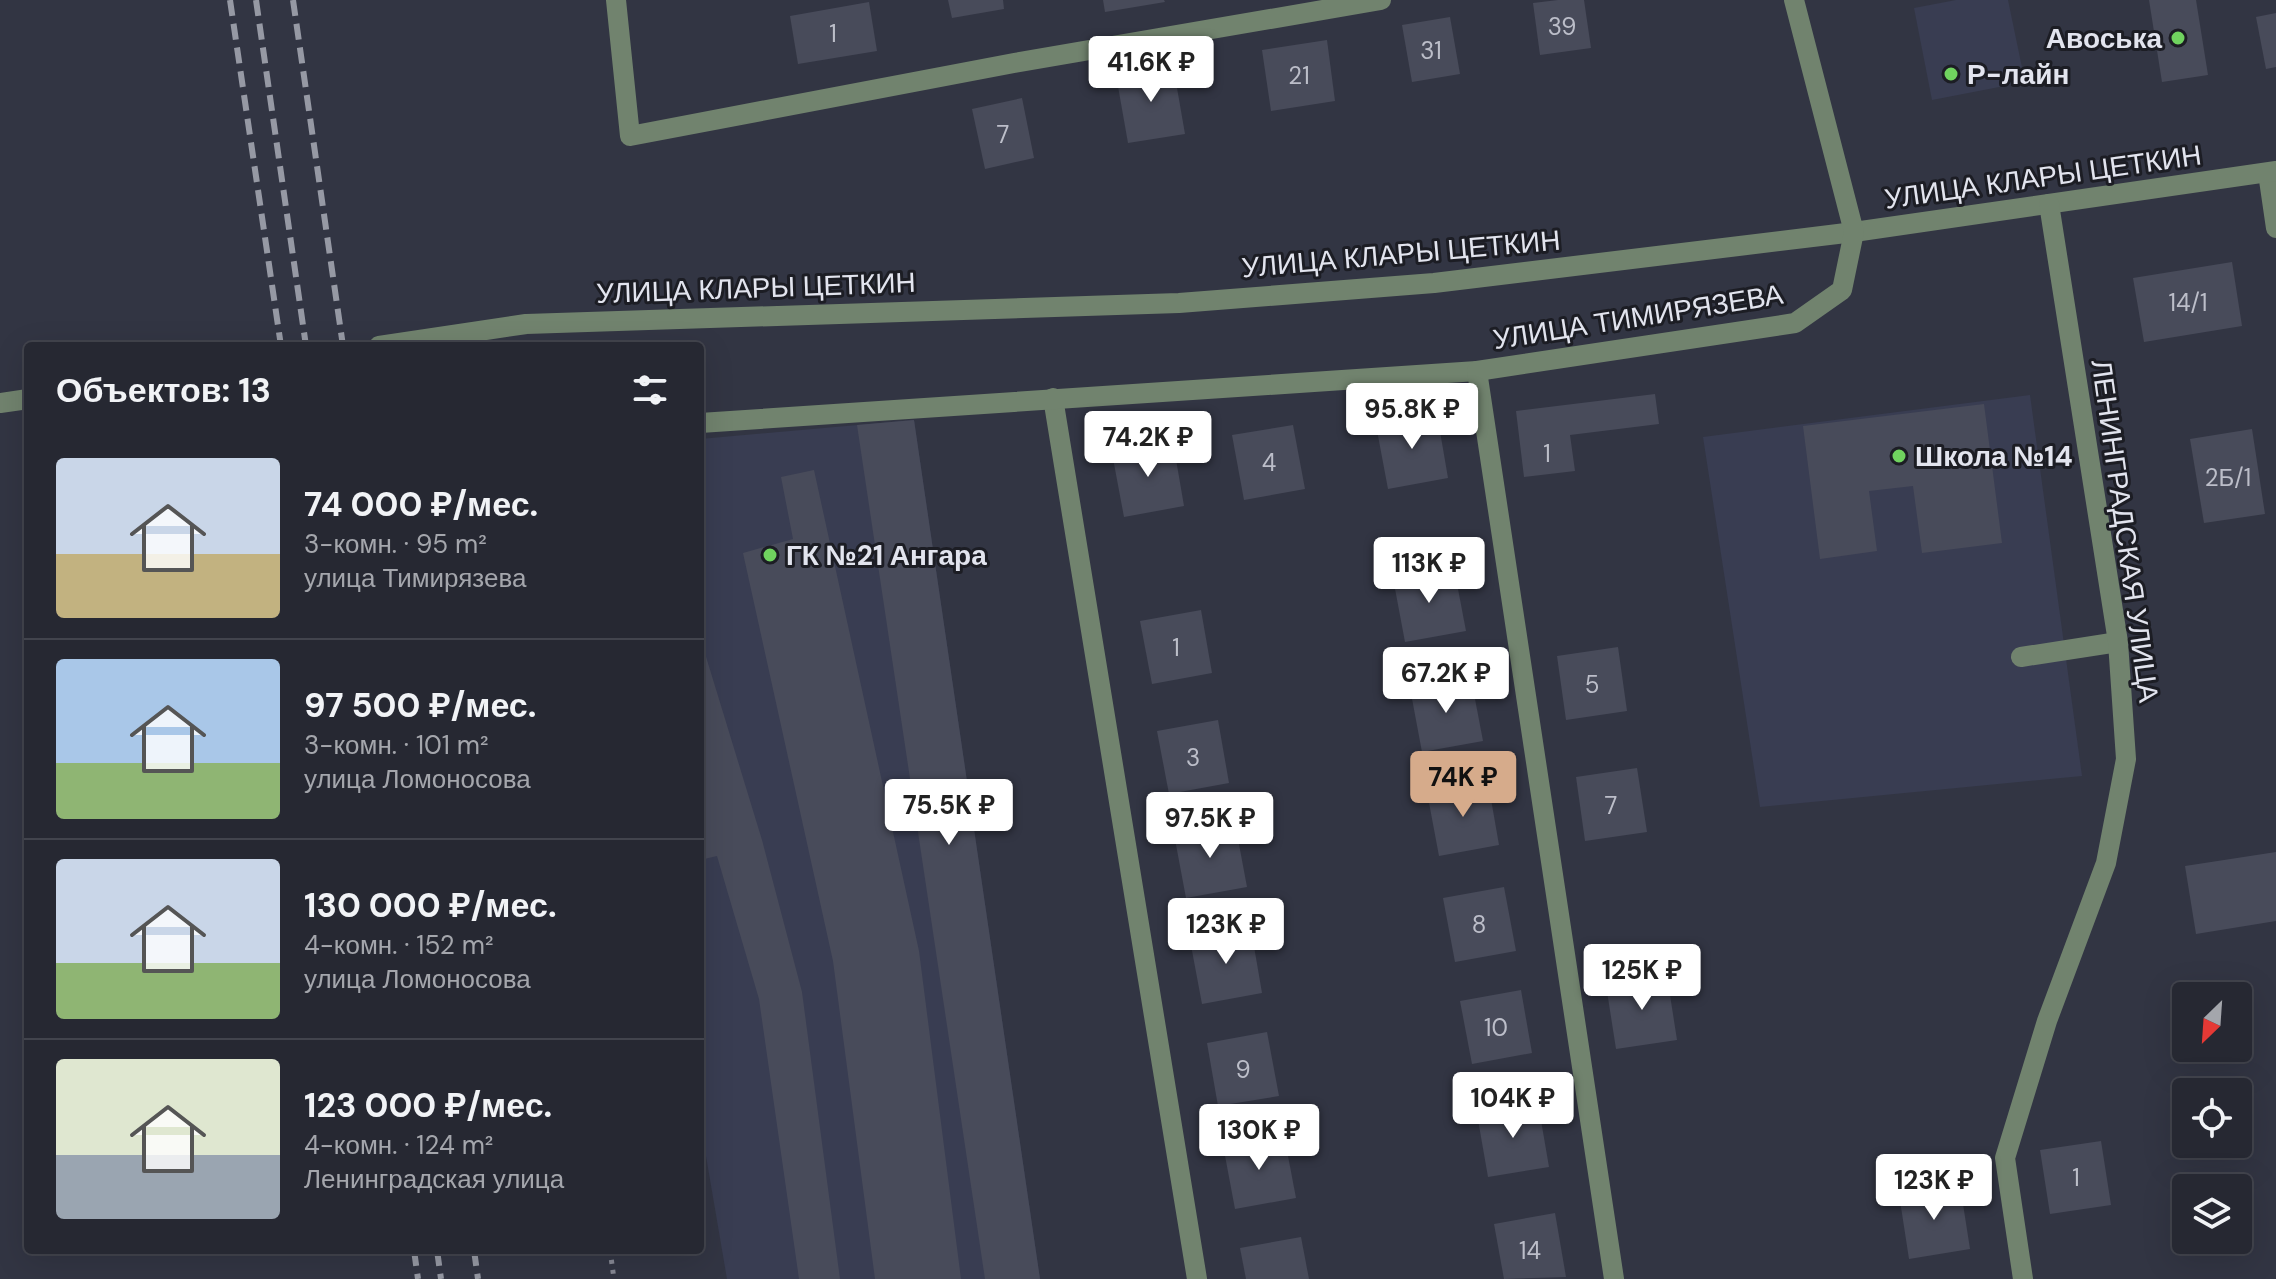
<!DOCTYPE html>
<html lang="ru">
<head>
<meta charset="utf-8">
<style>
  :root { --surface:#262832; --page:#2e303a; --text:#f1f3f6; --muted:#a4a6ac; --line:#42444d; --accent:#d6ab8b }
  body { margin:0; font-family:"DM Sans",sans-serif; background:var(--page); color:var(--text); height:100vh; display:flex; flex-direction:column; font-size:30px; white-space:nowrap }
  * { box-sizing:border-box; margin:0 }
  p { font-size:26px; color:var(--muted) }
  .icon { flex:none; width:44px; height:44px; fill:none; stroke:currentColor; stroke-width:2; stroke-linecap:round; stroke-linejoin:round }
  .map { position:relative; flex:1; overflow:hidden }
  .sheet { position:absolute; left:24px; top:342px; width:680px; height:912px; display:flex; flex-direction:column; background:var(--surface); border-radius:8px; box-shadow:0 8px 32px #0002,0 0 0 2px var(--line) }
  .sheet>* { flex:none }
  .needle { width:52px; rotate:205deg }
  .tools { position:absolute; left:2172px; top:982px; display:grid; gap:16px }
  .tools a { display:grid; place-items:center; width:80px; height:80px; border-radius:8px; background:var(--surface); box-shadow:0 8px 32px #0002,0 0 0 2px var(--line); font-size:40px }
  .price { position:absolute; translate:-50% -68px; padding:0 18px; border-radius:8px; background:#fff; color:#222; font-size:26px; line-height:52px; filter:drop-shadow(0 2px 4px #0008) }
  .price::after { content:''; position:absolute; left:50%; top:48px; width:24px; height:18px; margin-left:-12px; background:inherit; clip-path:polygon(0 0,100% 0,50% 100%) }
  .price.current { background:var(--accent); color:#111 }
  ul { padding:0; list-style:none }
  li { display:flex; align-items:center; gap:24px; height:200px; padding:0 32px }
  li+li { border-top:2px solid var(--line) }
  li span { display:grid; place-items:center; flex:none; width:224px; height:160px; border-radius:8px; color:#555 }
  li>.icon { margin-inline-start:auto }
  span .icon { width:96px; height:96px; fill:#fffc; stroke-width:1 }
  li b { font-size:34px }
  h2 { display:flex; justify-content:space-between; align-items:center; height:96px; padding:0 32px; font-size:34px }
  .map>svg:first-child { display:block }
  .built { fill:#393d52 }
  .building { fill:#484b5a }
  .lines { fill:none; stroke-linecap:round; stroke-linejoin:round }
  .path { stroke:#868894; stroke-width:5; stroke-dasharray:4 6; stroke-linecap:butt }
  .minor { stroke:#71836e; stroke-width:20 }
  .rail { stroke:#9699a4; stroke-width:6; stroke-dasharray:16 8; stroke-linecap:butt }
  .poi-dot { fill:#70d35f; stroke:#1c1d24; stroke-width:3 }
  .labels { text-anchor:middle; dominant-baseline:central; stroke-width:6; stroke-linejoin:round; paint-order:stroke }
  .number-label { font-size:24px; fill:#bcbec9 }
  .poi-label { font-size:28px; font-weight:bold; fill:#e2e4ee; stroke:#1c1d24; text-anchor:start }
  .street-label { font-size:28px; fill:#e2e4ee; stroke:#1c1d24 }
</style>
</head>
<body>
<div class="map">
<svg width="2276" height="1279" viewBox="0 0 2276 1279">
  <rect width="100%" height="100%" fill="#323543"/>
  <g class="built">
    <path d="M1956,0H2008L2025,82L1932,100L1914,8Z"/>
    <path d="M2030,395L2082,776L1760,807L1703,437Z"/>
    <path d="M914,420L1040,1279H727L700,1121V439Z"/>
  </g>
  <g class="building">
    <path d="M948,0H1003L1004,9L952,18Z"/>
    <path d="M1103,0H1164L1165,2L1105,12Z"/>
    <path d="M1558,0H1584L1591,48L1540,55L1533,3Z"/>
    <path d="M2149,0H2196L2208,75L2162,82Z"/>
    <path d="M869,2L877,51L798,64L790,16Z"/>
    <path d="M2276,13V67L2266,69L2256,17Z"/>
    <path d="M1450,17L1460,74L1412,82L1402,25Z"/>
    <path d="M1327,40L1335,101L1271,111L1262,50Z"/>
    <path d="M1173,65L1185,134L1128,143L1116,75Z"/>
    <path d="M1022,98L1034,158L985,169L972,109Z"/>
    <path d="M2232,262L2242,326L2144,342L2133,278Z"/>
    <path d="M1655,394L1659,424L1570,435L1575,471L1524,477L1516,411Z"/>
    <path d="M1984,404L2002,543L1922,553L1913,486L1869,491L1877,551L1820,559L1803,426Z"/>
    <path d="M1437,414L1448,478L1388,489L1376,425Z"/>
    <path d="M914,420L1040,1279H985L857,425Z"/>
    <path d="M1293,425L1305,489L1244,500L1232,435Z"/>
    <path d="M2252,429L2265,514L2204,523L2190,439Z"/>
    <path d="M1173,442L1184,506L1124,517L1112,453Z"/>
    <path d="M814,470L919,951L961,1279H875L833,961L743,553L793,539L781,477Z"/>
    <path d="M1454,568L1466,631L1405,642L1393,578Z"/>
    <path d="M1201,610L1212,673L1152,684L1140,621Z"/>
    <path d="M700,637L762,840L802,992L840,1279H799L759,999L717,856L700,860Z"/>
    <path d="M1618,647L1627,711L1566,720L1557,656Z"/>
    <path d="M1471,678L1483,741L1422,752L1410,688Z"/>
    <path d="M1218,720L1229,783L1169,794L1157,731Z"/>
    <path d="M1637,768L1647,832L1585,841L1576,777Z"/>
    <path d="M1488,782L1499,845L1439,856L1427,792Z"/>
    <path d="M1235,823L1247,887L1186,898L1174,834Z"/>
    <path d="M2276,852V921L2196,934L2185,866Z"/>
    <path d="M1504,887L1516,951L1455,962L1443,898Z"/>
    <path d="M1251,929L1262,993L1202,1004L1190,940Z"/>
    <path d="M1667,976L1677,1040L1616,1049L1606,985Z"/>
    <path d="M1521,990L1532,1053L1472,1064L1460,1001Z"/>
    <path d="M1267,1032L1279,1096L1218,1106L1207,1043Z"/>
    <path d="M1538,1103L1549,1167L1488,1177L1477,1114Z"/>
    <path d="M1284,1135L1296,1198L1235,1209L1223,1145Z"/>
    <path d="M2101,1141L2111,1205L2050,1214L2040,1150Z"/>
    <path d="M1960,1185L1970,1249L1909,1259L1899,1194Z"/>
    <path d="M1555,1213L1566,1277L1504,1279L1494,1224Z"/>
    <path d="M1301,1237L1309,1279H1246L1240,1248Z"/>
  </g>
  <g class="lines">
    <path class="path" d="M610,1250L614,1279"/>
    <g class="minor">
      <path d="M616,0L630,136L1014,63L1381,0"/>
      <path d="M2268,173L2276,228"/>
      <path d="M379,346L526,324L1179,303L1434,283L1854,232L2276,171"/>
      <path d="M1053,398L1197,1279"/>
      <path d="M0,403L28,399"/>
      <path d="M700,423L1477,371"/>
      <path d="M2021,657L2118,642"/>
      <path d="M1614,1279L1477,371L1795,323L1842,290L1854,232L1794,0"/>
      <path d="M2023,1279L2005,1158L2047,1021L2106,863L2126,759L2118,642L2049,204"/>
    </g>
    <g class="rail">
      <path d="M230,0L281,346"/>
      <path d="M256,0L306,346"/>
      <path d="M293,0L343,346"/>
      <path d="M414,1250L418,1279"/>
      <path d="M437,1250L441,1279"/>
      <path d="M474,1250L478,1279"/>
    </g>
  </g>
  <g class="poi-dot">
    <circle cx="2178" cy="38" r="8"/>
    <circle cx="1951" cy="74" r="8"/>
    <circle cx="1899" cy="456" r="8"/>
    <circle cx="770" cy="555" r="8"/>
  </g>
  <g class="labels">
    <g class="number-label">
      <text x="1562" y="26">39</text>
      <text x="833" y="33">1</text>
      <text x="1431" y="50">31</text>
      <text x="1299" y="75">21</text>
      <text x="1003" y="134">7</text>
      <text x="2188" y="302">14/1</text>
      <text x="1547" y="453">1</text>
      <text x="1269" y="462">4</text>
      <text x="2228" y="477">2Б/1</text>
      <text x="1176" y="647">1</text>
      <text x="1592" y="684">5</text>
      <text x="1193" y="757">3</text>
      <text x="1611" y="805">7</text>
      <text x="1479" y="924">8</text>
      <text x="1496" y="1027">10</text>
      <text x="1243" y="1069">9</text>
      <text x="2076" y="1177">1</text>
      <text x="1530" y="1250">14</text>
    </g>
    <g class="poi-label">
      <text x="2162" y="38" text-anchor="end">Авоська</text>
      <text x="1967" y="74">Р-лайн</text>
      <text x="1915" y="456">Школа №14</text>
      <text x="786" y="555">ГК №21 Ангара</text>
    </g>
    <g class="street-label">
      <text transform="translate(2043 177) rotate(-8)">УЛИЦА КЛАРЫ ЦЕТКИН</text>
      <text transform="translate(1401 254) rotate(-5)">УЛИЦА КЛАРЫ ЦЕТКИН</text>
      <text transform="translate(756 288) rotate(-2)">УЛИЦА КЛАРЫ ЦЕТКИН</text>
      <text transform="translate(1638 317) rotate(-9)">УЛИЦА ТИМИРЯЗЕВА</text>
      <text transform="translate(2125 531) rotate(82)">ЛЕНИНГРАДСКАЯ УЛИЦА</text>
    </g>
  </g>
</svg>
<div class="tools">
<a><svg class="needle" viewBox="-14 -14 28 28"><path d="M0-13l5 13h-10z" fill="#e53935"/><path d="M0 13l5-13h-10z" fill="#a4a6ac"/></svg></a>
<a><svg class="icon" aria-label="locate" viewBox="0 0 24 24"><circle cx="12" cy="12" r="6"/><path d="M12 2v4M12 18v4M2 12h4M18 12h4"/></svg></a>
<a><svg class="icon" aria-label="layers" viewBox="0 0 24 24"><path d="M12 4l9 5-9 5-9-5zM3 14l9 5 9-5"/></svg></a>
</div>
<b class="price" style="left:1151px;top:104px">41.6K ₽</b>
<b class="price" style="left:1412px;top:451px">95.8K ₽</b>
<b class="price" style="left:1148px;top:479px">74.2K ₽</b>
<b class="price" style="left:1429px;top:605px">113K ₽</b>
<b class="price" style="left:1446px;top:715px">67.2K ₽</b>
<b class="price current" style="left:1463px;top:819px">74K ₽</b>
<b class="price" style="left:949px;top:847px">75.5K ₽</b>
<b class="price" style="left:1210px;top:860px">97.5K ₽</b>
<b class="price" style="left:1226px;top:966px">123K ₽</b>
<b class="price" style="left:1642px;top:1012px">125K ₽</b>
<b class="price" style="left:1513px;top:1140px">104K ₽</b>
<b class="price" style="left:1259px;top:1172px">130K ₽</b>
<b class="price" style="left:1934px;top:1222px">123K ₽</b>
<section class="sheet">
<h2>Объектов: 13<svg class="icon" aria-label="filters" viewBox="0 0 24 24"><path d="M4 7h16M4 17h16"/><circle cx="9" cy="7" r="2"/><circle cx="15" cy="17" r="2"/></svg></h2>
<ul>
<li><span style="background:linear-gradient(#c9d6e8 60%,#c2b280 0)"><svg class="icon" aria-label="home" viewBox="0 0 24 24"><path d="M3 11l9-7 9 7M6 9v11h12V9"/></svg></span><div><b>74 000 ₽/мес.</b><p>3-комн. · 95 m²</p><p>улица Тимирязева</p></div></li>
<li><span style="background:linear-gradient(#a9c7e8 65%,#8fb573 0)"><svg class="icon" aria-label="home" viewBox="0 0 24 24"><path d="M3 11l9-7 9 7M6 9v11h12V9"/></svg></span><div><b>97 500 ₽/мес.</b><p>3-комн. · 101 m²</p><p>улица Ломоносова</p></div></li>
<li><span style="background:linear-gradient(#c9d6e8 65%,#8fb573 0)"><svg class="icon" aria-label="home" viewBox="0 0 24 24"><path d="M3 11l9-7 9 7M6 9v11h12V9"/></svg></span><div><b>130 000 ₽/мес.</b><p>4-комн. · 152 m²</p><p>улица Ломоносова</p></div></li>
<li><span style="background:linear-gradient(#dfe7d0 60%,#9aa5b1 0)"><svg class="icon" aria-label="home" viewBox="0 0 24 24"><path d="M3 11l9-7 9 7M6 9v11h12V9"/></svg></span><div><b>123 000 ₽/мес.</b><p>4-комн. · 124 m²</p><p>Ленинградская улица</p></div></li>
</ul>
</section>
</div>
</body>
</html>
